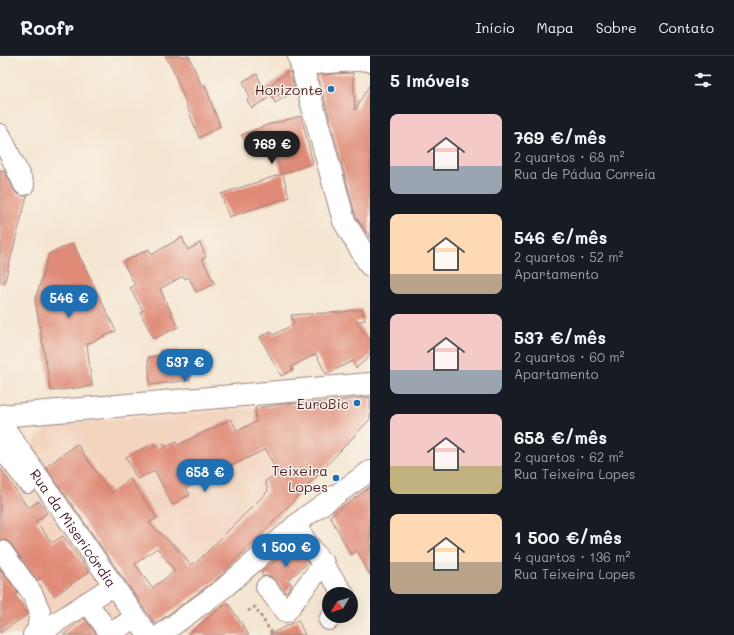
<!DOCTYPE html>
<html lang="pt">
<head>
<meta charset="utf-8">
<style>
  :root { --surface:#171b24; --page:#20242c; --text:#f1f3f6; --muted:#9ea1a6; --line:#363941; --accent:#1f6fb2 }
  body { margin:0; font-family:Mali,sans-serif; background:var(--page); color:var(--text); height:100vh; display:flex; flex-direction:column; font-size:15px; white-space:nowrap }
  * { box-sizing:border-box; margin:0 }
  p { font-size:13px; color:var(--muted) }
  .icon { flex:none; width:22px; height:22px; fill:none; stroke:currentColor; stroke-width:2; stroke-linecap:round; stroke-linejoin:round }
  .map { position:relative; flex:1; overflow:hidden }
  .sheet { display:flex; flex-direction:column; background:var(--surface); width:364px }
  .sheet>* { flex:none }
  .needle { width:26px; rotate:232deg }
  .controls { position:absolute; left:322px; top:531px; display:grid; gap:8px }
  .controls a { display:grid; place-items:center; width:36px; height:36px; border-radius:50%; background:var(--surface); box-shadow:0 4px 16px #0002; font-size:20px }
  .price { position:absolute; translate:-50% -34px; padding:0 9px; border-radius:14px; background:var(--accent); color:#fff; font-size:13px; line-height:26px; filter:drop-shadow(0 1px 2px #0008) }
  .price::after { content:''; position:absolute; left:50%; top:24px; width:12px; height:9px; margin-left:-6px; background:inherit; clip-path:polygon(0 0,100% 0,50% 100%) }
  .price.active { background:#222; color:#fff }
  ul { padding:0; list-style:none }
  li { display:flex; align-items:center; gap:12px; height:100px; padding:0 20px }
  li span { display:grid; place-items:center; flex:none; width:112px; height:80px; border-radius:8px; color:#555 }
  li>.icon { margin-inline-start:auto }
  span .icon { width:48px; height:48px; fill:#fffc; stroke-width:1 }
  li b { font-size:17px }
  h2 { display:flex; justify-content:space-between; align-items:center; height:48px; padding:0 20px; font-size:17px }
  header { display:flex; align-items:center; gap:24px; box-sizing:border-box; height:56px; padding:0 20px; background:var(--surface); border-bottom:1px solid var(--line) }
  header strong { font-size:19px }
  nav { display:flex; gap:22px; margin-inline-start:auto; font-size:14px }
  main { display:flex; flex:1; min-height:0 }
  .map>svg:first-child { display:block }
  .built { fill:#f3d4bf }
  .building { fill:#e08b77; fill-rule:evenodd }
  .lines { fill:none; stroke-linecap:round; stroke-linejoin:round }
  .minor-casing { stroke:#a0827e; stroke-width:22 }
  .major-casing { stroke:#a0827e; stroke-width:24 }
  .path { stroke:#a0827e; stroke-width:2.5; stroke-dasharray:3 3; stroke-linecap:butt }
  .minor { stroke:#fff; stroke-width:20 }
  .major { stroke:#fff; stroke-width:22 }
  .poi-dot { fill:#1f6fb2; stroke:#f7f3e8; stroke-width:1.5 }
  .labels { text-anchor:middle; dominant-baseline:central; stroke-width:3; stroke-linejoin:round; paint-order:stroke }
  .poi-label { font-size:14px; fill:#4a1f2b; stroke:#f7f3e8; text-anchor:end }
  .street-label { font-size:14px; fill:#4a1f2b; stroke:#f7f3e8 }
</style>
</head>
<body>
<header>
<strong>Roofr</strong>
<nav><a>Início</a><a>Mapa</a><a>Sobre</a><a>Contato</a></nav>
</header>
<main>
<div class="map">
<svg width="370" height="579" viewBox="0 0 370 579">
  <rect width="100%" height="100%" fill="#f7f3e8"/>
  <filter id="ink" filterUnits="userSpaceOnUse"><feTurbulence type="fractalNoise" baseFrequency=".025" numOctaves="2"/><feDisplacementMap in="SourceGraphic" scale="8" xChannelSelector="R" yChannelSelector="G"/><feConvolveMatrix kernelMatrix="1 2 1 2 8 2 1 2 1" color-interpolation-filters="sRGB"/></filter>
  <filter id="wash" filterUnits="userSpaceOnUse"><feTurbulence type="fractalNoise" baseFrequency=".012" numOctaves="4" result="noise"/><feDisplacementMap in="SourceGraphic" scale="16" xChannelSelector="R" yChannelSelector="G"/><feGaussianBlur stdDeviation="0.9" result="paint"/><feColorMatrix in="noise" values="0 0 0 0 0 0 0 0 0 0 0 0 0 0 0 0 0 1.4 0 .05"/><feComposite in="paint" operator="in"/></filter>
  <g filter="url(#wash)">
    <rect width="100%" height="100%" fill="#f5e6d2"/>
    <g class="built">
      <path d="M291,347L323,414L217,524L195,508L173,489L165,487L119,518L32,392L35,384L43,377L48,369L255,352Z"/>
      <path d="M0,381L137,579H0Z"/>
    </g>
    <g id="blocks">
      <g class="building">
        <path d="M165,0H189L202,31L205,29L220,70L199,82L173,13Z"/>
        <path d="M290,15L295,35L275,47L272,40L252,52L247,44L250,42L243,25L257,18L263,33Z"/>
        <path d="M353,17L355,54L370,28V182L356,161L318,19Z"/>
        <path d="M301,60L313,107L283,118L289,141L229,161L221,138L282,118L272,89L260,95L257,89L250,93L241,79L267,69Z"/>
        <path d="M0,114L5,115L14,134L17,138L23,140H27L4,228L0,227Z"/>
        <path d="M182,181L188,194L200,187L206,201L202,203L215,228L196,236L189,221L185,223L183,220L160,233L178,271L154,283L140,256L143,255L130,232L135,229L123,206L149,193L151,199Z"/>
        <path d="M73,187L116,275L87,288L92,330L51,335L35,244L49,198Z"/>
        <path d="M362,253L365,264L356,266L370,284V300L356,312L353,305L326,318L316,298L291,311L293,314L281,320L260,281L271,275L273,279L294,268L291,259L343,256Z"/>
        <path d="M179,294L180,298L188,294L196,312L191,316L190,324L150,329L148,301L162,299L160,295Z"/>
        <path d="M370,341V363L282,457L217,523L155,568L46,411L77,388L111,437L130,423L157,462L149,467L182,497L190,509L193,507L195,508L268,435L265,425L278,418L266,393L186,432L190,439L172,449L155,415L137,423L126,401L154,387L156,392L164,387L166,391L176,386L178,389L231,363L237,375L256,366L255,352L286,348L325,346ZM157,492L175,515L152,532L135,508Z"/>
        <path d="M0,412L28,452L39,445L47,457L36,465L52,487L63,480L89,516L54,540L41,522L37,524L11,488L6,484H0Z"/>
        <path d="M370,431V519L357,495L351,499L330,460Z"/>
        <path d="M292,490L308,507L288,524L292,529L286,537L275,524L270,520H263L261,517Z"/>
        <path d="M0,512L18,537L15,539L28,558L0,577Z"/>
        <path d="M228,547L249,579H187L215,556Z"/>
        <path d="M84,562L97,579H63L77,568Z"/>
        <path d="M298,564L305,579H269Z"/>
      </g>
    </g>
  </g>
  <g filter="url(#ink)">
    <use href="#blocks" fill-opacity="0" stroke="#a0827e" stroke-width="1"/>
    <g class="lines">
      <g class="minor-casing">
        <g id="minor">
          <path d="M301,9L368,4L370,6"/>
          <path d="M0,78L24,129"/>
          <path id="s1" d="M0,365L148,579"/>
          <path d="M0,390L28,427"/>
          <path d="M295,469L344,538"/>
          <path d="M2,495L32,537L40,555L37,576"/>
          <path d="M266,531L286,556L324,507"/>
          <path d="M87,546L110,578L128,566"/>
          <path d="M329,564L332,560"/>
          <path d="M33,579L43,575L114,529"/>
          <path d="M160,579L224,532L305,461L370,415"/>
        </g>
      </g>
      <g class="major-casing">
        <g id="major">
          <path d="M299,0L344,165L370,209"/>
          <path d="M0,360L370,328"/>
        </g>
      </g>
      <path class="path" d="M248,555L255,551L273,579"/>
      <use href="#minor" class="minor"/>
      <use href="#major" class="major"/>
    </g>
  </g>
  <g class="poi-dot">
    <circle cx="331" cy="33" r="4"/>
    <circle cx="357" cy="347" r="4"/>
    <circle cx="336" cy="422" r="4"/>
  </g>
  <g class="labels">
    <g class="poi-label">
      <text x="323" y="33">Horizonte</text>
      <text x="349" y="347">EuroBic</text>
      <text x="328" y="414">Teixeira<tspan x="328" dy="16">Lopes</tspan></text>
    </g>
    <g class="street-label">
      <text stroke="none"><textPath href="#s1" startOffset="130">Rua da Misericórdia</textPath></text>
    </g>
  </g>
</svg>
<div class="controls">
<a><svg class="needle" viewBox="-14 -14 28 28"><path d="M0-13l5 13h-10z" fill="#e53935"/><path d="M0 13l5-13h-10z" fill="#9ea1a6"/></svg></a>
</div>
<b class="price active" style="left:272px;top:109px">769 €</b>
<b class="price" style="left:69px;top:263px">546 €</b>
<b class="price" style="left:185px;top:327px">537 €</b>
<b class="price" style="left:205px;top:437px">658 €</b>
<b class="price" style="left:286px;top:512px">1 500 €</b>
</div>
<section class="sheet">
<h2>5 imóveis<svg class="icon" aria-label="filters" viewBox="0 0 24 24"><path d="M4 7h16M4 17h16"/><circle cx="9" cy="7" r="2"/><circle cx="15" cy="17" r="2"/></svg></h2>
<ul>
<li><span style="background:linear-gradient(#f6c9c9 65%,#9aa5b1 0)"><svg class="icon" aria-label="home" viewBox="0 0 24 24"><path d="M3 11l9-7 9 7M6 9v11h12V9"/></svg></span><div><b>769 €/mês</b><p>2 quartos · 68 m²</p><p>Rua de Pádua Correia</p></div></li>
<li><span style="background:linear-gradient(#ffd9b3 75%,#b9a48a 0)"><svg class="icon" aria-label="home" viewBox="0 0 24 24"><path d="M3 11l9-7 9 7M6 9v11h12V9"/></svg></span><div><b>546 €/mês</b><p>2 quartos · 52 m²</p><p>Apartamento</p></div></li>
<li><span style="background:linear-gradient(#f6c9c9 70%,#9aa5b1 0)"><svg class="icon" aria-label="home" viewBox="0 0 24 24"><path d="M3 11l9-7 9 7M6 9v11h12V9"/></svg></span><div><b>537 €/mês</b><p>2 quartos · 60 m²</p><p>Apartamento</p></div></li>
<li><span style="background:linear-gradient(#f6c9c9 65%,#c2b280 0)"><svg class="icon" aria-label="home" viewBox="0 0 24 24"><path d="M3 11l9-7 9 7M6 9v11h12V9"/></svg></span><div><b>658 €/mês</b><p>2 quartos · 62 m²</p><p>Rua Teixeira Lopes</p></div></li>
<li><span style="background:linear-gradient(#ffd9b3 60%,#b9a48a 0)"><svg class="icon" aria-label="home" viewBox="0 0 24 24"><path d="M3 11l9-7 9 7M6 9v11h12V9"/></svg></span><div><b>1 500 €/mês</b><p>4 quartos · 136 m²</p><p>Rua Teixeira Lopes</p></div></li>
</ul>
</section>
</main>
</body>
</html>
